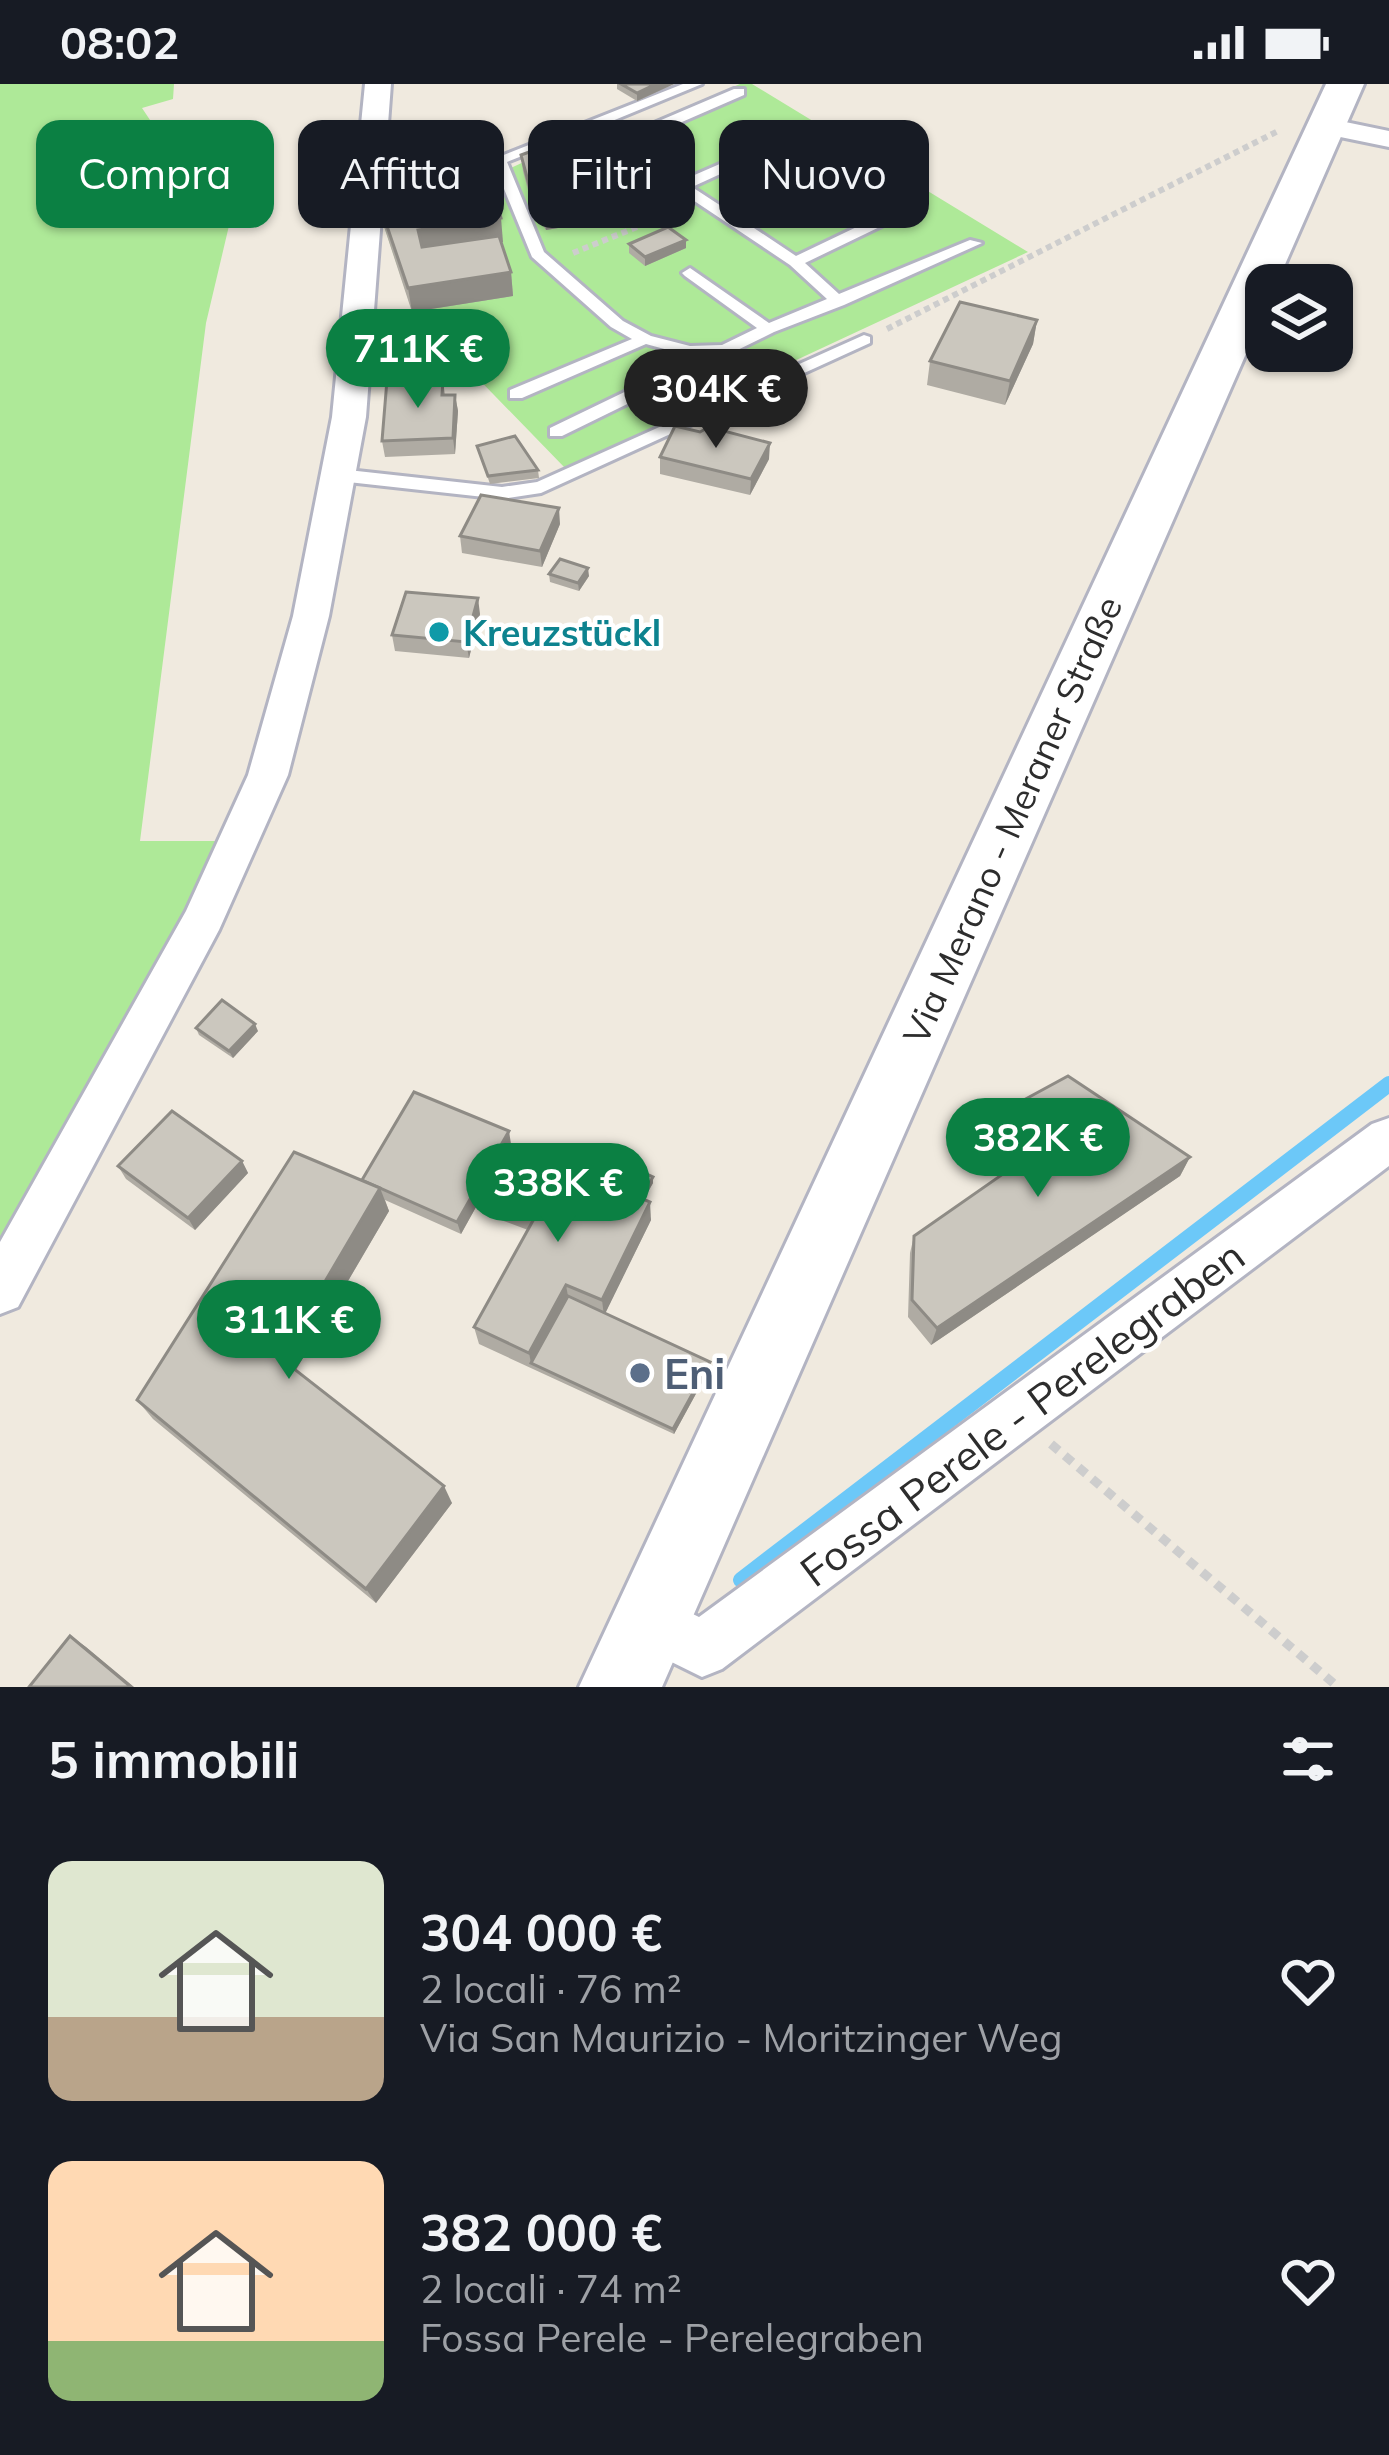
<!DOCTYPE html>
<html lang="it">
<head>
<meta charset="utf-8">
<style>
  :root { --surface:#171b24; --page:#242831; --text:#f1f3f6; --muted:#9ea1a6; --accent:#0b8043 }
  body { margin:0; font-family:Mulish,sans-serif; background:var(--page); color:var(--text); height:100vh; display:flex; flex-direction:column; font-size:45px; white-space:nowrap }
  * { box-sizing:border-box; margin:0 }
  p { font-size:39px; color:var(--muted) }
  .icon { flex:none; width:66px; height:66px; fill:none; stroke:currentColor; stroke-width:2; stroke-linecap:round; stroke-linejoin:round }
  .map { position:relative; height:1603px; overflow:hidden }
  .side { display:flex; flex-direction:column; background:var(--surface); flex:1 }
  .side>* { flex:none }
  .top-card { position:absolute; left:36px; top:36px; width:1317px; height:108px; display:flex; gap:24px }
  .controls { position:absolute; left:1245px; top:180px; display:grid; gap:24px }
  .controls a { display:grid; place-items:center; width:108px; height:108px; border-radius:24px; background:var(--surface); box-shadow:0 3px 9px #0004; font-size:60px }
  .price { position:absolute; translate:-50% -102px; padding:0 27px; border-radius:42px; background:var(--accent); color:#fff; font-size:39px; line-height:78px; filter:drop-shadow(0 3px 6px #0008) }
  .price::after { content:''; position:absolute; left:50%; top:72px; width:36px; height:27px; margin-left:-18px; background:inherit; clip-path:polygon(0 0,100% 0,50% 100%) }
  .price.selected { background:#222; color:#fff }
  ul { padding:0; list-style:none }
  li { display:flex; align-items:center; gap:36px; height:300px; padding:0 48px }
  li span { display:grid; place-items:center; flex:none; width:336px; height:240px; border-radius:24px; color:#555 }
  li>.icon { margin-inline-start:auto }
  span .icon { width:144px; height:144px; fill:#fffc; stroke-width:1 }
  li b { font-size:51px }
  h2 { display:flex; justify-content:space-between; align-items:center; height:144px; padding:0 48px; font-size:51px }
  .chip { padding:0 42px; border-radius:24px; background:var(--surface); box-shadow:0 3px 9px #0004; font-size:42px; line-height:108px }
  .chip.selected { background:var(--accent); color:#fff }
  .status { display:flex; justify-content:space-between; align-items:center; height:84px; padding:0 60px; background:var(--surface); direction:ltr }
  .status svg { height:33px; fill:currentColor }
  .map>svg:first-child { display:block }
  .green { fill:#aee998 }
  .water { fill:#6cc8f8 }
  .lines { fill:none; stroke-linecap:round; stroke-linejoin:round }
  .stream { stroke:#6cc8f8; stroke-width:16 }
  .service-casing { stroke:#b3b4c2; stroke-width:6 }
  .minor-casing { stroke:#b3b4c2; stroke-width:6 }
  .secondary-casing { stroke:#b3b4c2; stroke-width:6 }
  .path-far1 { stroke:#cdcdcd; stroke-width:6; stroke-dasharray:6 4.5; stroke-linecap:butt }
  .path { stroke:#cdcdcd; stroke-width:9; stroke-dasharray:10 8; stroke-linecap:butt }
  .service { fill:#fff; fill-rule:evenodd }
  .minor { fill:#fff; fill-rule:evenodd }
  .secondary { fill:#fff; fill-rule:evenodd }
  .wall { fill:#afaba3 }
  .shaded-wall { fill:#8e8b85 }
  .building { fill:#cbc7be; stroke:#8e8b85; stroke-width:3 }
  .culture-dot { fill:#0f9aa8; stroke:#fff; stroke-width:4.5 }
  .service-dot { fill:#5c6f8a; stroke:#fff; stroke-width:4.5 }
  .labels { text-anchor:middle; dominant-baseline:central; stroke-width:9; stroke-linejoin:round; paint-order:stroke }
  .culture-label { font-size:36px; font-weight:bold; fill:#0d838f; stroke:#fff; text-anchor:start }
  .street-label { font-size:36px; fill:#2d2d2d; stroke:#fff }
  .near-service-label { font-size:42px; font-weight:bold; fill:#4e5e75; stroke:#fff; text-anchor:start }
  .near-street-label { font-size:42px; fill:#2d2d2d; stroke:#fff }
</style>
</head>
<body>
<div class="status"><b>08:02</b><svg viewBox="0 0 49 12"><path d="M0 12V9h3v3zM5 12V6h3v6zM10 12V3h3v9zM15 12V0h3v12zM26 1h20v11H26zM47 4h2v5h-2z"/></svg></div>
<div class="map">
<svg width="1389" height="1603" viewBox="0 0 1389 1603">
  <rect width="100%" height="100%" fill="#f0eadf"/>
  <g class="green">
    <path d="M0,0H174L173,15L142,24L184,87L190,134L232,129L206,239L140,757H215L211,778L0,1165Z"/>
    <path d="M740,0H752L1028,168L565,384L463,279L432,286L373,109L487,95L574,55L603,58Z"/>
  </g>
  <path class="water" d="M607,80L628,87L665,113L627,128L594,103L598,99L589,87Z"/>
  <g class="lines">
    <path class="stream" d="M741,1496L1389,1000"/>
    <g class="service-casing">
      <g id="service">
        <path d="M683,0H702L600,42L619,54L734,5H744V11L629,61L683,96L798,46L810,49L692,103L738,133L856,78L868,81L748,140L796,172L911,117H921V123L805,179L839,210L970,156L982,159L844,221L774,248L562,352H550V344L701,271L690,272L646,260L522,314H510V306L632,255L611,243L532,173L495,83L460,95L453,91ZM588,46L790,181L827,215L769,239L690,184L682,189L685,192L757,244L722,261L690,262L651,252L623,237L544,168L507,78Z"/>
        <path d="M864,251L870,253V259L541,409L502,415L339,397L330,391L339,385L502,403L537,398Z"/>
      </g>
    </g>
    <g class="minor-casing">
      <g id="minor">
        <path d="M365,0H391L366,333L329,532L288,691L219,846L18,1223L0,1230V1158L186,827L248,691L293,532L332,333Z"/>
        <path d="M1326,34L1389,47V63L1316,48L1312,42Z"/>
        <path d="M1389,1034V1082L722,1585L702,1593L629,1557L621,1537L629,1517L649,1509L699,1533L1372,1040Z"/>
      </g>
    </g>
    <g class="secondary-casing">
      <path id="secondary" d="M1326,0H1364L1276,201H1266V224L662,1603H579Z"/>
    </g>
    <g class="path-far1">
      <path d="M573,169L676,127"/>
      <path d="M887,245L1280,46"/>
    </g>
    <path class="path" d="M1051,1360L1338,1603"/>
    <use href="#service" class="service"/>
    <use href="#minor" class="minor"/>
    <use href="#secondary" class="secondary"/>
  </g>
  <g class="wall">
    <path d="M617,0H674L637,17L617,5Z"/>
    <path d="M521,71L569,101L572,125L566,126L570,142L546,146L533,125L523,87Z"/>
    <path d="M368,86L503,158H501L511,188L513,212L412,228L373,109Z"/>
    <path d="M686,156V164L645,182L629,169V160Z"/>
    <path d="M1037,236L1033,260L1005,321L927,301L930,277Z"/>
    <path d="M443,297L445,311H455L458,327L455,370L385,373L382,357Z"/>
    <path d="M700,348L769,375L750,411L660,390V373Z"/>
    <path d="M477,362L538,386L539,394L490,400Z"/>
    <path d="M560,440L542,483L462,469L460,452Z"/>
    <path d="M549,490L589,492L579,507L550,498Z"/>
    <path d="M480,530L469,574L395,567L392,551Z"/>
    <path d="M196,944L258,947L233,974L199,951Z"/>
    <path d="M1020,1018L1190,1073L1180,1092L931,1261L908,1233L910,1169L914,1152L1040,1064L1013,1037Z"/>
    <path d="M511,1060L461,1150L385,1116L389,1127L296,1286L452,1419L376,1519L153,1335L137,1316L363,1097Z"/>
    <path d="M242,1077L248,1089L195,1146L126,1095L118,1082Z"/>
    <path d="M569,1083L653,1093V1099L644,1115L651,1136L605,1229L710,1278V1284L674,1350L479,1260L474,1243L528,1146L501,1136L497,1118Z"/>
  </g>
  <g class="shaded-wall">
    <path d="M656,0H674L637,17V9Z"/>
    <path d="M569,101L572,125L564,126L532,116L531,108Z"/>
    <path d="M501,134L503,158L421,170L418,146Z"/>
    <path d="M569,134L570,142L546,146L545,138Z"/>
    <path d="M686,156V164L645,182V173Z"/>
    <path d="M511,188L513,212L412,228L408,204Z"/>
    <path d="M1037,236L1033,260L1005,321L1010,297Z"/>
    <path d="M455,311L458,327L455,370L453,354Z"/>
    <path d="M770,359L769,375L750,411L751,395Z"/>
    <path d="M559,424L560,440L542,483L540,467Z"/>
    <path d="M588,484L589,492L579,507L578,499Z"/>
    <path d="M478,514L480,530L469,574L466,558Z"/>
    <path d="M255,940L258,947L233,974L229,967Z"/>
    <path d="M509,1047L511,1060L461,1150L457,1138Z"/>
    <path d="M1190,1073L1180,1092L931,1261L937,1244Z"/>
    <path d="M242,1077L248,1089L195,1146L188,1134Z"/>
    <path d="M653,1093V1099L636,1128V1122Z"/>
    <path d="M380,1104L389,1127L291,1294L280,1274Z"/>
    <path d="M650,1118L651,1136L604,1232L602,1216Z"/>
    <path d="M566,1201L569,1218L531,1279L529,1269Z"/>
    <path d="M710,1278V1284L674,1350L673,1345Z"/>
    <path d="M444,1402L452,1419L376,1519L366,1505Z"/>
    <path d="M70,1552L86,1563L134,1603H131Z"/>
  </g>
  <g class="building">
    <path d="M621,0H656L637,9Z"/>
    <path d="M543,63L554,69L569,101L531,108L521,71Z"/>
    <path d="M484,71L501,134L418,146L422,163L499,152L511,188L408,204L368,86Z"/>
    <path d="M570,109L571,117L563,118L569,134L545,138L532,116Z"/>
    <path d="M668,143L686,156L645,173L629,160Z"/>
    <path d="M960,218L1037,236L1010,297L930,277Z"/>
    <path d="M387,296L443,297L442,311H455L453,354L382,357Z"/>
    <path d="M675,342L700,348L709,343L770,359L751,395L660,373Z"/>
    <path d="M515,352L538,386L488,392L477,362Z"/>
    <path d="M481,411L559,424L540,467L460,452Z"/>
    <path d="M560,475L588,484L578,499L549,490Z"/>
    <path d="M406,508L478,514L466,558L392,551Z"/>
    <path d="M222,916L255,940L229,967L196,944Z"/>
    <path d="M1068,992L1190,1073L937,1244L912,1216L914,1152L1056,1053L1020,1018Z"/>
    <path d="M414,1008L509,1047L457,1138L362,1096Z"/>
    <path d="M172,1027L242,1077L188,1134L118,1082Z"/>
    <path d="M582,1061L653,1093L641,1113L569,1083Z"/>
    <path d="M525,1064L650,1118L602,1216L566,1201L529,1269L474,1243L535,1133L497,1118Z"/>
    <path d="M294,1068L380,1104L280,1274L444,1402L366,1505L137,1316Z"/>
    <path d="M568,1212L710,1278L673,1345L531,1279Z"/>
    <path d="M70,1552L131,1603H29Z"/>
  </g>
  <circle class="culture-dot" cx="439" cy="548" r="12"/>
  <circle class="service-dot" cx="640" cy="1289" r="12"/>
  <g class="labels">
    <g class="culture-label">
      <text x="463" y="548">Kreuzstückl</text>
    </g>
    <g class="street-label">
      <text transform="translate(1012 736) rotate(-66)">Via Merano - Meraner Straße</text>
    </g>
    <g class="near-service-label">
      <text x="664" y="1289">Eni</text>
    </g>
    <g class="near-street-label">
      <text transform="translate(1022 1329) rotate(-37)">Fossa Perele - Perelegraben</text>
    </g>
  </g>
</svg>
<div class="controls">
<a><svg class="icon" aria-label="layers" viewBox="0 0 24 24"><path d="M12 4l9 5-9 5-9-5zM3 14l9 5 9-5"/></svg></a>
</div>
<b class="price" style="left:418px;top:327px">711K €</b>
<b class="price selected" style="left:716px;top:367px">304K €</b>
<b class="price" style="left:1038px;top:1116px">382K €</b>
<b class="price" style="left:558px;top:1161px">338K €</b>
<b class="price" style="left:289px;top:1298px">311K €</b>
<div class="top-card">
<a class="chip selected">Compra</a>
<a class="chip">Affitta</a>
<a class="chip">Filtri</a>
<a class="chip">Nuovo</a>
</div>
</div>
<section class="side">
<h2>5 immobili<svg class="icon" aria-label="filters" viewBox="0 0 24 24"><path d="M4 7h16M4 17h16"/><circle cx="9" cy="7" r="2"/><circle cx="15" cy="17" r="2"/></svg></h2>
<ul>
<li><span style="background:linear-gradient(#dfe7d0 65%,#b9a48a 0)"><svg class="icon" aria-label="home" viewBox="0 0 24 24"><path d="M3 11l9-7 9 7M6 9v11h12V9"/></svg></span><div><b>304 000 €</b><p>2 locali · 76 m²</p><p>Via San Maurizio - Moritzinger Weg</p></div><svg class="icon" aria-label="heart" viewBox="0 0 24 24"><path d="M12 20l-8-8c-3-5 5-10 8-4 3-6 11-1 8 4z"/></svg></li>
<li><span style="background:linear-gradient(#ffd9b3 75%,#8fb573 0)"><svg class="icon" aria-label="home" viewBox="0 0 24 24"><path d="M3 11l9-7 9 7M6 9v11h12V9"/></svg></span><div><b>382 000 €</b><p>2 locali · 74 m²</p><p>Fossa Perele - Perelegraben</p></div><svg class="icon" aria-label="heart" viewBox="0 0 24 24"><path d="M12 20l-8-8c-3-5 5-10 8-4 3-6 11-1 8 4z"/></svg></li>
</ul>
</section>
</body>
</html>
